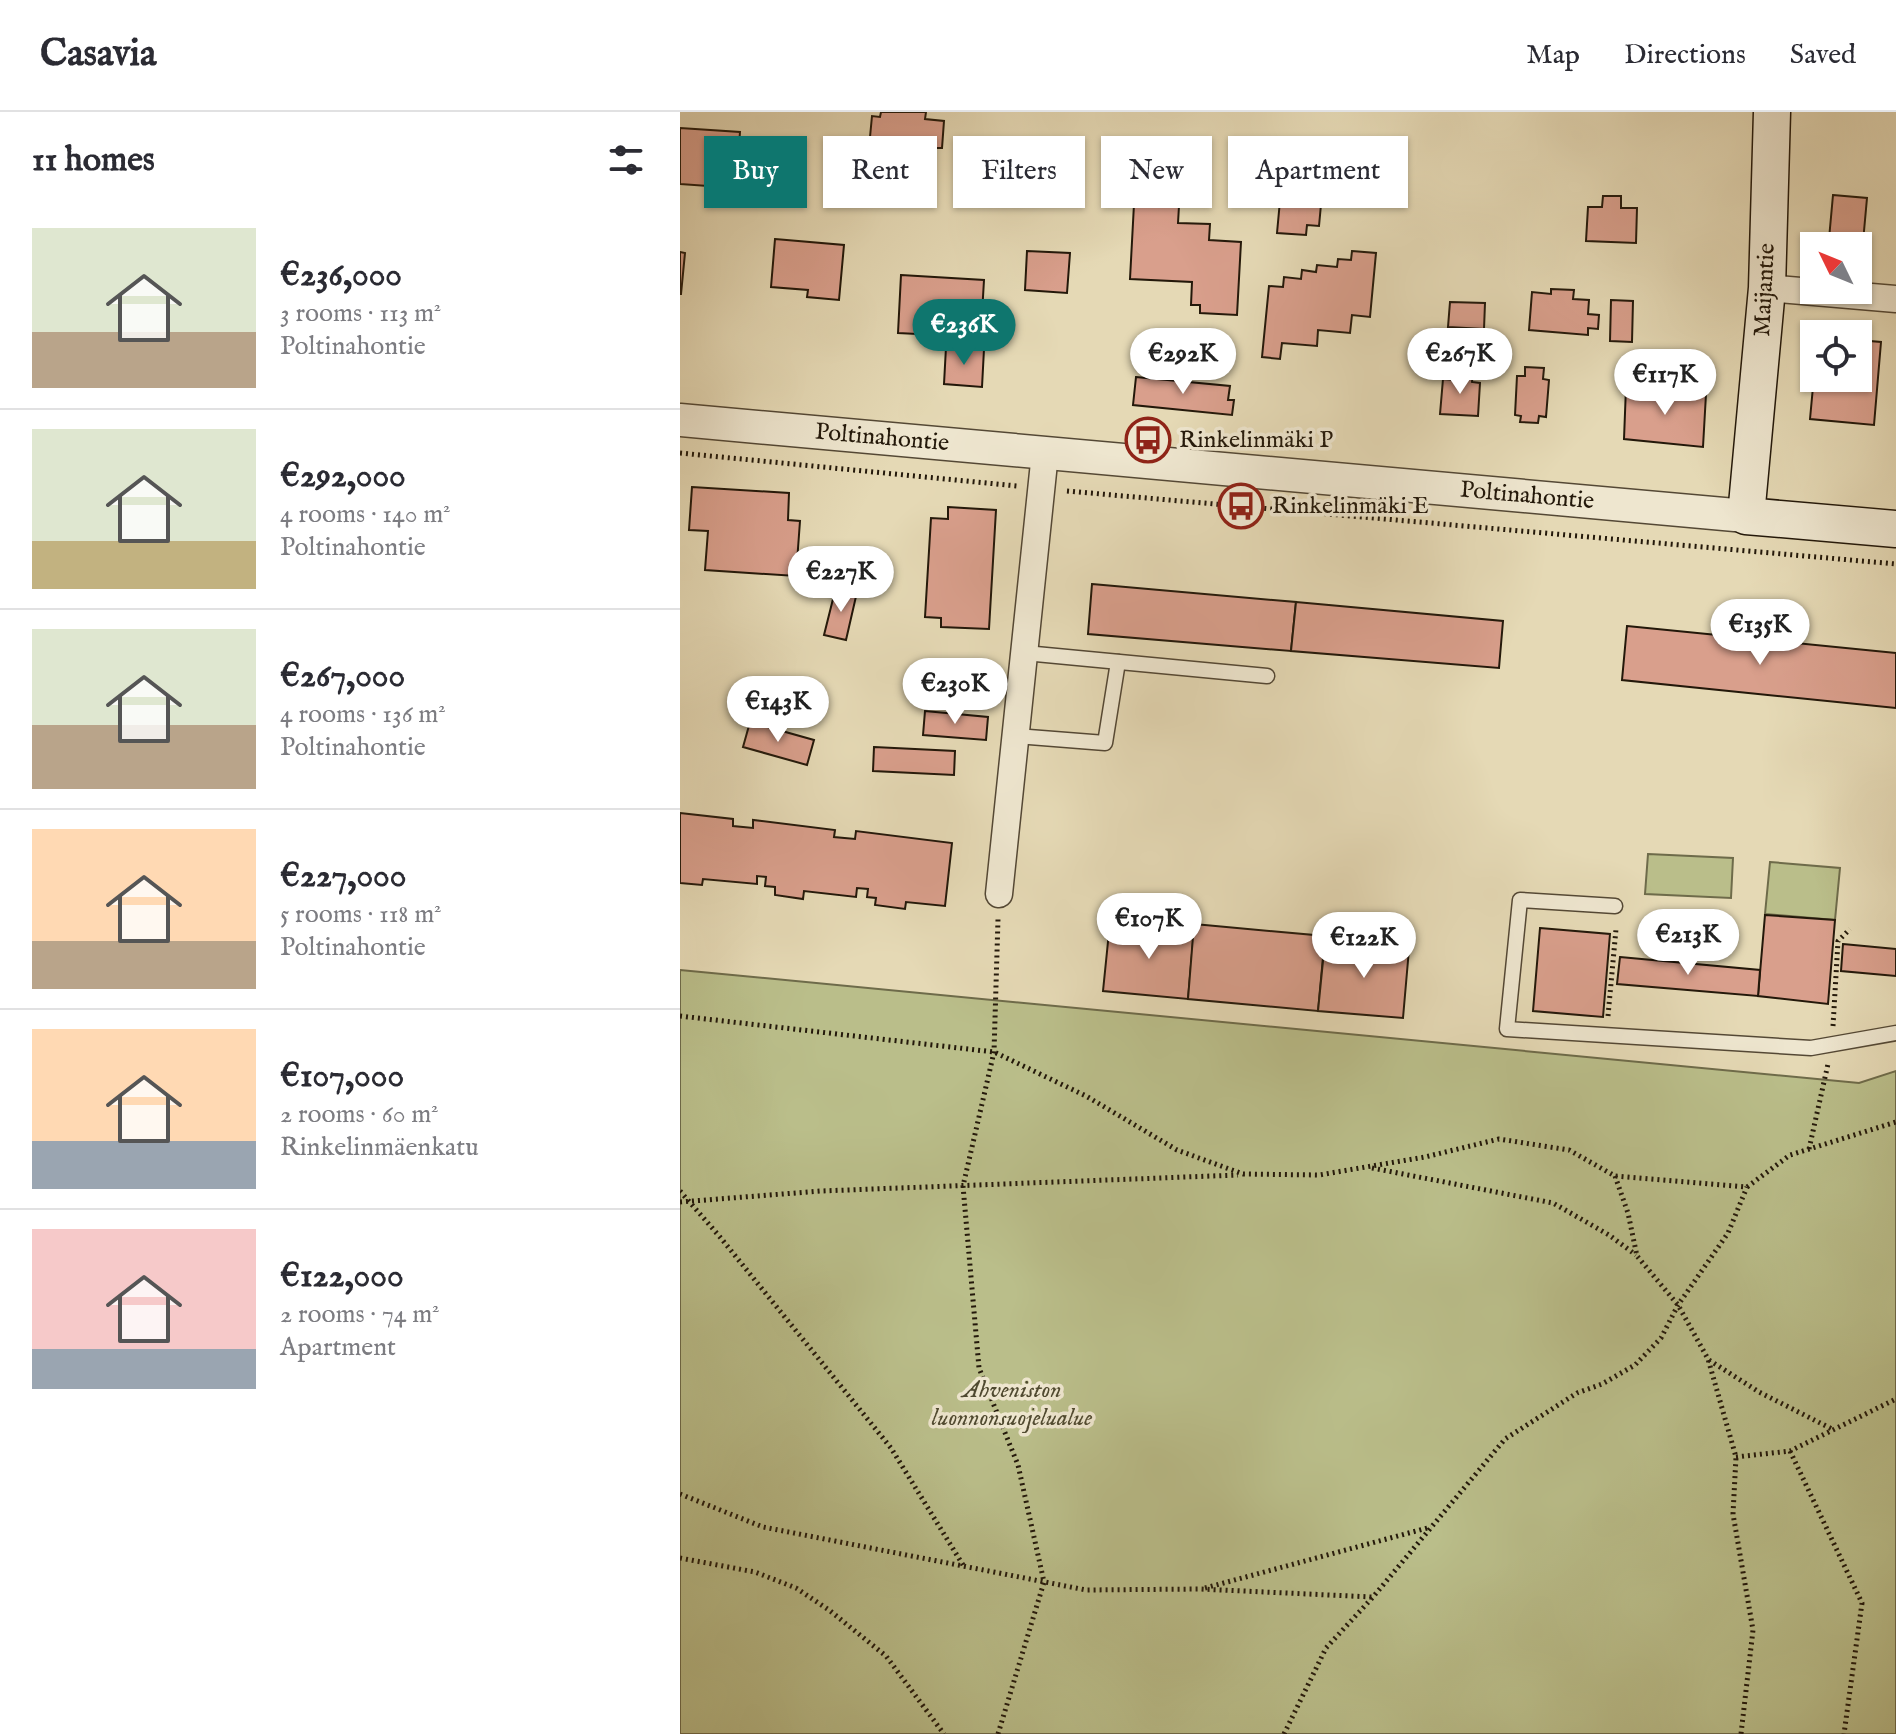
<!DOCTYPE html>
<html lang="en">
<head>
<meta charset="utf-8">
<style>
  :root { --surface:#fff; --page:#f7f7f7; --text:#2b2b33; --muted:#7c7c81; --line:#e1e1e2; --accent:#0f766e }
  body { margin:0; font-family:"IM FELL English",serif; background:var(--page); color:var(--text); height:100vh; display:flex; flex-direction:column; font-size:30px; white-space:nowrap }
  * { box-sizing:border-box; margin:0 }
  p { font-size:26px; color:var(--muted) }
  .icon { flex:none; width:44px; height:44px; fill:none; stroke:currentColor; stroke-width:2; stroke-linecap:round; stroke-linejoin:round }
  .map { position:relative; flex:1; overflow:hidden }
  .details { display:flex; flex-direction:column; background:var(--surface); width:680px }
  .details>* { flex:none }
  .top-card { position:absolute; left:24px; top:24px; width:760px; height:72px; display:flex; gap:16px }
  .needle { width:52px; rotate:313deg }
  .buttons { position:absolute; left:1120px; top:120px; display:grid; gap:16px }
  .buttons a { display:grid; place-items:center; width:72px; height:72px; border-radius:0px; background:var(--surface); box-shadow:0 2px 6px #0004; font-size:40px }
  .price { position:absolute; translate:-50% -68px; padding:0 18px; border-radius:28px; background:#fff; color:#222; font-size:26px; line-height:52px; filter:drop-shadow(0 2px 4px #0008) }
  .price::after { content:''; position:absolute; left:50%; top:48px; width:24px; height:18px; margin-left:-12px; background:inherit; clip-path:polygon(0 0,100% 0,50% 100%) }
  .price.selected { background:var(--accent); color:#fff }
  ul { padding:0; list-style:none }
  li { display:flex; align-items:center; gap:24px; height:200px; padding:0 32px }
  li+li { border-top:2px solid var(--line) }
  li span { display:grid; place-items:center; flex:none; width:224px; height:160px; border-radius:0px; color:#555 }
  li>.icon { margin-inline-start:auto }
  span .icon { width:96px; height:96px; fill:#fffc; stroke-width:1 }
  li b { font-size:34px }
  h2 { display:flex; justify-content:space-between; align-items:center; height:96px; padding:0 32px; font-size:34px }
  .tag { padding:0 28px; border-radius:0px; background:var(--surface); box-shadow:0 2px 6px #0004; font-size:28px; line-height:72px }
  .tag.selected { background:var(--accent); color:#fff }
  header { display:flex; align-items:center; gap:48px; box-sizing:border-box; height:112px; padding:0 40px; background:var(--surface); border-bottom:2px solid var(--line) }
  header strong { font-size:38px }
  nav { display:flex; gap:44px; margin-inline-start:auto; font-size:28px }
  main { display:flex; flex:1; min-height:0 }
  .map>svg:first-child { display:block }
  .green { fill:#babe8a; stroke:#6e6b4a; stroke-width:2 }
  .building { fill:#d99f8c; stroke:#23180a; stroke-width:2 }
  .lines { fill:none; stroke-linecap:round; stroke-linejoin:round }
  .service-casing { stroke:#544835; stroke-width:17 }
  .minor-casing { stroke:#544835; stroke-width:29 }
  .tertiary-casing { stroke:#544835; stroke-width:35 }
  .secondary-casing { stroke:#23180a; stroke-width:39 }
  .path { stroke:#23180a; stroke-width:5; stroke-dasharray:2 4; stroke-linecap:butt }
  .service { stroke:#eee6cf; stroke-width:14 }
  .minor { stroke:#eee6cf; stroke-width:26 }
  .tertiary { stroke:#eee6cf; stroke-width:32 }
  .secondary { stroke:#eee6cf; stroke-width:36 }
  .labels { text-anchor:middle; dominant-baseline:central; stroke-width:7; stroke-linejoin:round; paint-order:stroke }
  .street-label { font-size:24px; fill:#23180a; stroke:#eee6cf }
  .poi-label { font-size:24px; fill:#23180a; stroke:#eee6cf; text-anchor:start }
  .park-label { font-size:24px; font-style:italic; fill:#504a30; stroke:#eee6cf }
</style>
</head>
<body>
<header>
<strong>Casavia</strong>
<nav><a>Map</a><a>Directions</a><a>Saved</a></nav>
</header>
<main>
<section class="details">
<h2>11 homes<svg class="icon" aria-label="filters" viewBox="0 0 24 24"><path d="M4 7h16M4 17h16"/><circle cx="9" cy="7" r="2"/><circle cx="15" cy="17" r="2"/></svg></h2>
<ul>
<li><span style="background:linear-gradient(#dfe7d0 65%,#b9a48a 0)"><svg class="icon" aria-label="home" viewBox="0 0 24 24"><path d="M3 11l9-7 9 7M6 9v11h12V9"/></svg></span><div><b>€236,000</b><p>3 rooms · 113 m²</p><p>Poltinahontie</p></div></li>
<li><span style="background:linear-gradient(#dfe7d0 70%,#c2b280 0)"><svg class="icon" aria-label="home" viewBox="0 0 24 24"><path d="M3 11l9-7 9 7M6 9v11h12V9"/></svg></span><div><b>€292,000</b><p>4 rooms · 140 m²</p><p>Poltinahontie</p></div></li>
<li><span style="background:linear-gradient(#dfe7d0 60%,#b9a48a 0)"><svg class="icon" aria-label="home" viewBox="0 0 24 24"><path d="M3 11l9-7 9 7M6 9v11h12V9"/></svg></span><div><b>€267,000</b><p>4 rooms · 136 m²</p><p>Poltinahontie</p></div></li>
<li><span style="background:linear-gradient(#ffd9b3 70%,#b9a48a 0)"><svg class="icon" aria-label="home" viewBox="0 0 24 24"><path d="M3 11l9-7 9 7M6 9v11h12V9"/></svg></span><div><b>€227,000</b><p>5 rooms · 118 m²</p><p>Poltinahontie</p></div></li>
<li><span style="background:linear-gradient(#ffd9b3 70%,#9aa5b1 0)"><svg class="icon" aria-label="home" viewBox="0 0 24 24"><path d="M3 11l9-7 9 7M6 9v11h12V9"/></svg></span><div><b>€107,000</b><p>2 rooms · 60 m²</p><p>Rinkelinmäenkatu</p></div></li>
<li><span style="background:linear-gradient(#f6c9c9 75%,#9aa5b1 0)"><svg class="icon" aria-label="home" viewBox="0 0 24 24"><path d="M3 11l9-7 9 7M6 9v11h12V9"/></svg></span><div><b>€122,000</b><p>2 rooms · 74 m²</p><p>Apartment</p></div></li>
</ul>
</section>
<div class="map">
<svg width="1216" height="1622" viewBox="0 0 1216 1622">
  <rect width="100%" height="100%" fill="#e5d9b5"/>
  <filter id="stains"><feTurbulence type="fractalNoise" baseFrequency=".0025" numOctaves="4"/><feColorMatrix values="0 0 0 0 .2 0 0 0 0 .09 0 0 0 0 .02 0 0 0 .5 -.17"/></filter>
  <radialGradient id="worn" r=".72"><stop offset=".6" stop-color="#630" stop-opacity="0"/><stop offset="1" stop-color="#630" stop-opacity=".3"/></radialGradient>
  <g class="green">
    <path d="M968,742L1053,746L1051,786L965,782Z"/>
    <path d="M1090,750L1160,756L1155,808L1085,802Z"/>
    <path d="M0,858L1179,971L1216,959V1622H0Z"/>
  </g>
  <g class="building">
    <path d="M201,0H246L245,7L264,9L262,36H243L240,75L195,72L199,26L190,25L192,4L200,5Z"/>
    <path d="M0,16L60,20L56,76L0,72Z"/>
    <path d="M602,67L643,71L639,114L627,113L626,123L597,121Z"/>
    <path d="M1153,83L1187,86L1183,130L1149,127Z"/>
    <path d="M923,84H941V96H957L956,131L906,129L908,95H922Z"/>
    <path d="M454,92L499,94L498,111L530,112L529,128L561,130L557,203L520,201V193H511L512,170L450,167Z"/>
    <path d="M95,127L164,133L159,188L127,185L128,178L91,175Z"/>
    <path d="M347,139L390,141L387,181L345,178Z"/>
    <path d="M672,139L696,141L690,205L672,203L670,221L638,218L637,234L602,231L600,247L582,245L589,174L603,175L604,165L621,167L622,158L636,160L637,153L657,155L658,147L671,148Z"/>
    <path d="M0,140L5,141L1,182H0Z"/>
    <path d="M221,163L304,168L301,219L274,217L273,226L254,225L255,216L237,215V222L218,221Z"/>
    <path d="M871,177L894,178L893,187L909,188L908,202L919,203L918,217L908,216V223L849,218L852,180L871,182Z"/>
    <path d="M931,188L953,189L952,230L930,229Z"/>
    <path d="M770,190L805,191L804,217L768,215Z"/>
    <path d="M1178,228L1201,230L1194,313L1130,307L1134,264V266H1178Z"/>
    <path d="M266,235L304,237L302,275L264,272Z"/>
    <path d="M845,255L864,256L863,267L869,268L866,305L859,304L858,311L840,310L841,304L835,303L837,264H845Z"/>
    <path d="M774,260L793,261L792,270L800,271L798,304L760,302L763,267L774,268Z"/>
    <path d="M456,265L550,274L548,288H554L552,303L453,293Z"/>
    <path d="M946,275L1026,282L1023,335L944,327Z"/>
    <path d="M12,375L109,381L108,408L120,409L116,464L25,458L28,419L9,418Z"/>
    <path d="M268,395L316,398L309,517L261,515V506L245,505L251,406L268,407Z"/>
    <path d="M412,472L616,490L611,539L408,522Z"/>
    <path d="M156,475L177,480L166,528L144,523Z"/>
    <path d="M616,490L823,509L819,556L611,539Z"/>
    <path d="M947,514L1216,541V596L942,568Z"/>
    <path d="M245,599L308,605L306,628L243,623Z"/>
    <path d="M70,610L134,628L127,653L63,635Z"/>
    <path d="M194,635L275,639L274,663L193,659Z"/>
    <path d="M0,701L53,707V714L73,716V708L155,718L154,725L175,727L176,719L272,731L265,794L226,790L225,797L195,793L196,786L187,785L188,777L177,776L176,785L124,779L123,787L95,783V775L85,774L86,765L77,764V772L23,767L22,773L0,771Z"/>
    <path d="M1085,803L1155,808L1148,892L1078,884Z"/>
    <path d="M430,810L514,818L508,887L423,879Z"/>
    <path d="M514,812L645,824L638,899L508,887Z"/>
    <path d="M860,816L930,822L923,905L853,899Z"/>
    <path d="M645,829L729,837L723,906L638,899Z"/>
    <path d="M1163,832L1216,837V864L1161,859Z"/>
    <path d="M940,845L1080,858L1078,884L937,872Z"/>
  </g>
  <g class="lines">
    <g class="service-casing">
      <g id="service">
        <path d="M345,541L587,564"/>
        <path d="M336,624L425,631L438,550"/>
        <path d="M935,794L840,788L827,917L1131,936L1216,921"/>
      </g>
    </g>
    <g class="minor-casing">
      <g id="minor">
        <path d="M1087,176L1216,187"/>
        <path d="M319,782L365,341"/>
      </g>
    </g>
    <g class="tertiary-casing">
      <path id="tertiary" d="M0,308L1066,404"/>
    </g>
    <g class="secondary-casing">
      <path id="secondary" d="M1092,0L1087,176L1066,404L1216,417"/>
    </g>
    <g class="path">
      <path d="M0,341L337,374"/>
      <path d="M387,379L1216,452"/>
      <path d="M0,904L314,940L406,984L497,1038L563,1062L639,1063L745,1045L819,1027L889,1038L935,1064L1067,1075L1110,1043L1216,1010"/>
      <path d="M928,904L936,817"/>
      <path d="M1153,914L1158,829L1170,817"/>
      <path d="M1129,1037L1148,952"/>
      <path d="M692,1056L873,1091L929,1123L956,1143"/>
      <path d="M935,1064L948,1101L957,1144L998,1193L1028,1247L1056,1345L1053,1402L1073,1518L1061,1622"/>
      <path d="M0,1079L40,1125L211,1336L283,1453"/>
      <path d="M0,1090L141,1079L558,1063"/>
      <path d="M1029,1248L1079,1280L1152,1317"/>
      <path d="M1110,1339L1182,1491L1164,1622"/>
      <path d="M1056,1345L1110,1339L1216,1287"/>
      <path d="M0,1382L83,1415L406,1478L520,1477L692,1485"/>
      <path d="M0,1446L75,1460L116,1476L149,1498L206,1544L264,1622"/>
      <path d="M525,1476L751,1415"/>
      <path d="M318,1622L364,1470L338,1353L299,1256L283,1074L314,940L318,807"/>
      <path d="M604,1622L646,1536L693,1485L825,1327L897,1281L922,1272L955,1253L981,1226L998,1193L1048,1121L1067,1075"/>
    </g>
    <use href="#service" class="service"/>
    <use href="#minor" class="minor"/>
    <use href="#tertiary" class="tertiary"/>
    <use href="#secondary" class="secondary"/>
  </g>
  <defs>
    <g id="bus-ring" transform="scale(2.3)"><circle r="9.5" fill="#eee6cf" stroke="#8f2418" stroke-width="1.5"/><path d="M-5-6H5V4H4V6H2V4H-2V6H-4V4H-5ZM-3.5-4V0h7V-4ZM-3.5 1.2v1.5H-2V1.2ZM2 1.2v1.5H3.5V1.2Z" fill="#8f2418"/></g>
  </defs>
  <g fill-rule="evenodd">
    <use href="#bus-ring" x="468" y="328"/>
    <use href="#bus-ring" x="561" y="394"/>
  </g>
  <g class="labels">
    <g class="street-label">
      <text transform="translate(1085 178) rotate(-87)">Maijantie</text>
      <text transform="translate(202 326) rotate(5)">Poltinahontie</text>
      <text transform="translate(847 384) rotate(5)">Poltinahontie</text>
    </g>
    <g class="poi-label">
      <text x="499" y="328">Rinkelinmäki P</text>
      <text x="592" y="394">Rinkelinmäki E</text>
    </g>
    <g class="park-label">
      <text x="332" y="1278">Ahveniston<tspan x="332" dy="28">luonnonsuojelualue</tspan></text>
    </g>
  </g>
  <rect width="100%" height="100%" filter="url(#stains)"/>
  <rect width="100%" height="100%" fill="url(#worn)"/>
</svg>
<div class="buttons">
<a><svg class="needle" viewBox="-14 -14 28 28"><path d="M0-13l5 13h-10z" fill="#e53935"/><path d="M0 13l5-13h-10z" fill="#7c7c81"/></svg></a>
<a><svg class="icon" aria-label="locate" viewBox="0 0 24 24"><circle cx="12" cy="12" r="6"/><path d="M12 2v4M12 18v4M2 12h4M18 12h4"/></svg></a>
</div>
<b class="price selected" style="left:284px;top:255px">€236K</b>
<b class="price" style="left:503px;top:284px">€292K</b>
<b class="price" style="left:780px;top:284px">€267K</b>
<b class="price" style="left:985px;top:305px">€117K</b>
<b class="price" style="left:161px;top:502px">€227K</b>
<b class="price" style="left:1080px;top:555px">€135K</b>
<b class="price" style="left:275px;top:614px">€230K</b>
<b class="price" style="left:98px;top:632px">€143K</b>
<b class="price" style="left:469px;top:849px">€107K</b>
<b class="price" style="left:1008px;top:865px">€213K</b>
<b class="price" style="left:684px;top:868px">€122K</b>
<div class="top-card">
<a class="tag selected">Buy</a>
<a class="tag">Rent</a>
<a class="tag">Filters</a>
<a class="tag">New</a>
<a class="tag">Apartment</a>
</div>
</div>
</main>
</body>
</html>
